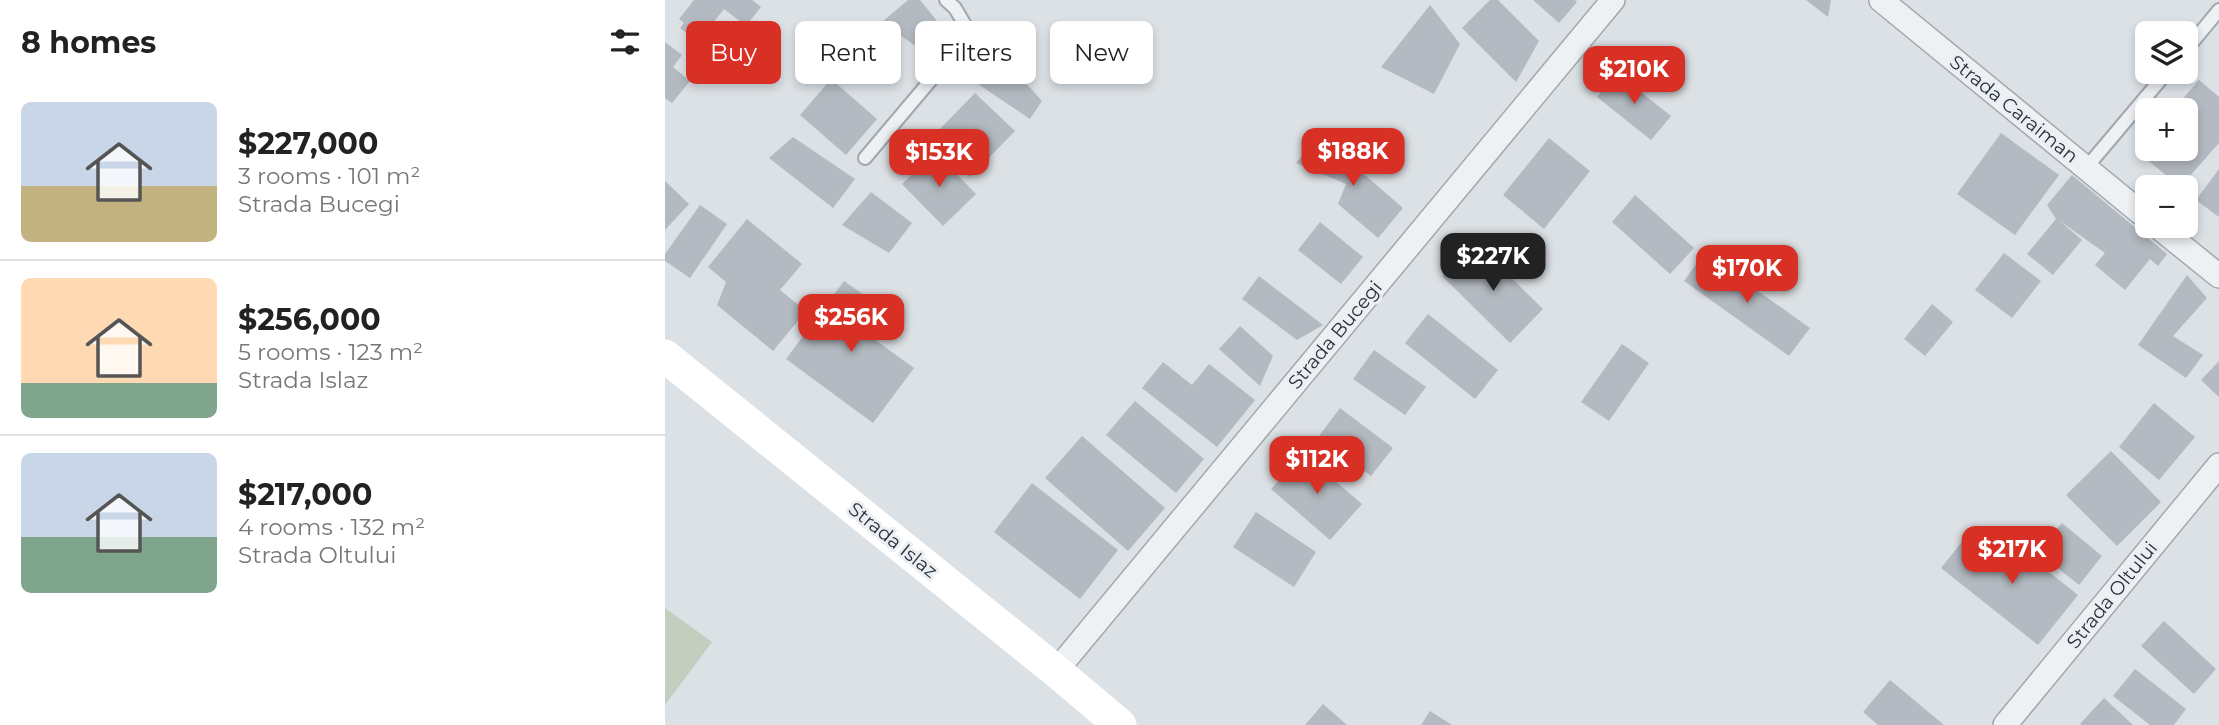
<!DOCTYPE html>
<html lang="en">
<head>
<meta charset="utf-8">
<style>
  :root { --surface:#fff; --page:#f6f6f6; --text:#222; --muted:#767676; --line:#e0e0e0; --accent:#d93025 }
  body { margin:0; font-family:Montserrat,sans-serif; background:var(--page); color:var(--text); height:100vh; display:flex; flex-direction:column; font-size:26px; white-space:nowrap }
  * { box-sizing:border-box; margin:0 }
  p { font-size:23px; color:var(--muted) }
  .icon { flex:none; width:38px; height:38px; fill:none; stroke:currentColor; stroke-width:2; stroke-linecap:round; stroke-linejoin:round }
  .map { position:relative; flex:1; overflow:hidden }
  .sheet { display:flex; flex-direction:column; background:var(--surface); width:665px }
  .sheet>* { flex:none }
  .top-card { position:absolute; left:21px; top:21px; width:665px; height:63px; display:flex; gap:14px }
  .controls { position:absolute; left:1470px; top:21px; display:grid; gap:14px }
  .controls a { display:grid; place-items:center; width:63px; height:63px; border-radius:10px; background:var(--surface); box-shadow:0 4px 10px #0003; font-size:35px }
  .price { position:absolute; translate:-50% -60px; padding:0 16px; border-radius:14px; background:var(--accent); color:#fff; font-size:23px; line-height:46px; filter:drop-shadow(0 2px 4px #0008) }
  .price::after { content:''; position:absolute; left:50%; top:42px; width:21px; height:16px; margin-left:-10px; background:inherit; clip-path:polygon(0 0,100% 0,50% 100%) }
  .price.active { background:#222; color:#fff }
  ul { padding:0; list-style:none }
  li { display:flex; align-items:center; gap:21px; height:175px; padding:0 21px }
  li+li { border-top:2px solid var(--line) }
  li span { display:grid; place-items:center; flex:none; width:196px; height:140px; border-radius:10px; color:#555 }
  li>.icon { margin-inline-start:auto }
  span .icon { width:84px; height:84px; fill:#fffc; stroke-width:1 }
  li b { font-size:30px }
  h2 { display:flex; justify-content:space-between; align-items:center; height:84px; padding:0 21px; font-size:30px }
  .chip { padding:0 24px; border-radius:10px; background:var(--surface); box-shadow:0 4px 10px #0003; font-size:24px; line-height:63px }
  .chip.active { background:var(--accent); color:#fff }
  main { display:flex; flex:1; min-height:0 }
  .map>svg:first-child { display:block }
  .garden { fill:#c4cebe }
  .building { fill:#b4bac1 }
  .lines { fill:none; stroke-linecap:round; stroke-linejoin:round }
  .lane-casing { stroke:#a2a8ae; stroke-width:16 }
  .street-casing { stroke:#a2a8ae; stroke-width:26 }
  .lane { stroke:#eef1f4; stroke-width:12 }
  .street { stroke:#eef1f4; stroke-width:23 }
  .secondary { stroke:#fff; stroke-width:33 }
  .labels { text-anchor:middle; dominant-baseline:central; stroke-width:6; stroke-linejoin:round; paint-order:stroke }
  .street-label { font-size:19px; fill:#27303a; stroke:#ebeff3 }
</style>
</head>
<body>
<main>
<section class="sheet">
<h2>8 homes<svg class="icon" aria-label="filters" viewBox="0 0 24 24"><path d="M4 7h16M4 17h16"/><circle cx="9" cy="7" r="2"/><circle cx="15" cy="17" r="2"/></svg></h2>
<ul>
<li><span style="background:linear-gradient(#c9d6e8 60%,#c2b280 0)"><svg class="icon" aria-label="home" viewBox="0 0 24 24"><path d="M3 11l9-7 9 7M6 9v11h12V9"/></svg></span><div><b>$227,000</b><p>3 rooms · 101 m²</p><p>Strada Bucegi</p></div></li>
<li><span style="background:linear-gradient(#ffd9b3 75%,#7fa58c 0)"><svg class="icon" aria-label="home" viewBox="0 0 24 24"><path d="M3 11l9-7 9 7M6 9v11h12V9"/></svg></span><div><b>$256,000</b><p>5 rooms · 123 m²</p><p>Strada Islaz</p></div></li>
<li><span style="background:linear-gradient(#c9d6e8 60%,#7fa58c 0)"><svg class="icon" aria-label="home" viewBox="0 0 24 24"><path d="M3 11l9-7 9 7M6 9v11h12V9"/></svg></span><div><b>$217,000</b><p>4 rooms · 132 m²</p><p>Strada Oltului</p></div></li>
</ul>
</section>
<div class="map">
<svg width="1554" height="725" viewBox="0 0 1554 725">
  <rect width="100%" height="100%" fill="#dce1e5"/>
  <path class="garden" d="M0,608L47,642L0,705Z"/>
  <g class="building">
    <path d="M29,0H87L96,7L81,26L59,9L33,42L15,28L19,23L14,19Z"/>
    <path d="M243,0H255L272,21L253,48L217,22Z"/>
    <path d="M825,0H833L874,41L851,82L797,28Z"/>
    <path d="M868,0H910L912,2L894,23Z"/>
    <path d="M1141,0H1166L1163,17Z"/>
    <path d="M765,5L795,44L769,94L716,67Z"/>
    <path d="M0,42L17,55L8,67L25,81L7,103L0,98Z"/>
    <path d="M338,57L377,101L365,119L310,82Z"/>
    <path d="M952,73L1006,116L986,140L932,97Z"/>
    <path d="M166,79L212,119L181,155L135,115Z"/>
    <path d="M1534,80L1554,97V143L1515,187L1473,152L1482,141V149H1521V110H1508Z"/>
    <path d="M310,93L350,131L305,177L266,138Z"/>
    <path d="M1336,133L1394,175L1350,235L1292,194Z"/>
    <path d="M655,136L738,208L713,238L673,204L681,184L631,163Z"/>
    <path d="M128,137L190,179L168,208L104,158Z"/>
    <path d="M884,138L925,171L879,229L838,195Z"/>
    <path d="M270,152L311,194L278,226L237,184Z"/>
    <path d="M1554,169V217L1531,200Z"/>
    <path d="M1407,175L1502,254L1493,266L1485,259L1460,290L1430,265L1440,253L1395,221L1417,240L1388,275L1362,254L1391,219L1382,205Z"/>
    <path d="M0,181L24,204L0,230Z"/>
    <path d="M206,192L247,223L224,253L177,225Z"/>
    <path d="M970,195L1029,248L1005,274L947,222Z"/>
    <path d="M35,205L62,224L25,278L0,261V254Z"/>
    <path d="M82,219L137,264L115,290L141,311L108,351L52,305L61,282L43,267Z"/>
    <path d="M655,222L698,257L676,284L633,250Z"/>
    <path d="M810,242L878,309L845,343L777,276Z"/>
    <path d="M1039,253L1145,328L1124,356L1019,281Z"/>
    <path d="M1339,253L1376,281L1347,318L1310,290Z"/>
    <path d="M1522,275L1542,298L1508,336L1538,355L1521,378L1473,345Z"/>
    <path d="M594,276L658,325L632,340L577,299Z"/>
    <path d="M179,281L220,310L202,334L249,368L208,423L121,359Z"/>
    <path d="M1267,304L1288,322L1260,356L1239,339Z"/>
    <path d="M763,314L833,370L810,399L740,343Z"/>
    <path d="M575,326L608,356L595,386L554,349Z"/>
    <path d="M957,344L984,363L944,421L916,402Z"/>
    <path d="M709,350L761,387L740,415L688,379Z"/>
    <path d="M1554,361V397L1536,380Z"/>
    <path d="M498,362L527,385L544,364L590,400L552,447L477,388Z"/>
    <path d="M470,401L539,459L511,493L441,435Z"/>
    <path d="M1489,403L1530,437L1494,480L1454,447Z"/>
    <path d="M675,408L728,448L706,476L654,436Z"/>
    <path d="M417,436L500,508L463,551L380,478Z"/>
    <path d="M1446,451L1496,502L1452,546L1401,495Z"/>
    <path d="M638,453L697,504L665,540L606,489Z"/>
    <path d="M367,483L453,550L415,599L329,532Z"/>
    <path d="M591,512L651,552L629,587L568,547Z"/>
    <path d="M1397,523L1437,556L1414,585L1373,552Z"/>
    <path d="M1304,533L1338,559L1350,545L1413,595L1373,645L1276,568Z"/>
    <path d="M1499,621L1551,669L1529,694L1476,646Z"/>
    <path d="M1470,669L1521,709L1509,725H1485L1448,696Z"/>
    <path d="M1225,680L1279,725H1213L1198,712Z"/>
    <path d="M1439,698L1468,725H1417L1415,724Z"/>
    <path d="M658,704L682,725H640Z"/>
    <path d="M765,711L787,725H756Z"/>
  </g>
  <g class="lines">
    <g class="lane-casing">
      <g id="lane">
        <path d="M1521,50L1554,10"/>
        <path d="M200,158L297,43L300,25L290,8L281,0"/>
        <path d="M1421,168L1502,72"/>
      </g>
    </g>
    <g class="street-casing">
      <g id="street">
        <path d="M1216,0L1482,218"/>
        <path d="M1492,226L1554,276"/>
        <path d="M391,671L948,0"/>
        <path d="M1340,725L1554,465"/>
      </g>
    </g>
    <use href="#lane" class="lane"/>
    <use href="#street" class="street"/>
    <path class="secondary" d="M0,356L391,671L455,725"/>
  </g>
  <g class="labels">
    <g class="street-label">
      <text transform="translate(1349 109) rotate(39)">Strada Caraiman</text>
      <text transform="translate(670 335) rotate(-50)">Strada Bucegi</text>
      <text transform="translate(228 540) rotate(39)">Strada Islaz</text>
      <text transform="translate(1447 595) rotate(-51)">Strada Oltului</text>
    </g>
  </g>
</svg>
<div class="controls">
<a><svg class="icon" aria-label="layers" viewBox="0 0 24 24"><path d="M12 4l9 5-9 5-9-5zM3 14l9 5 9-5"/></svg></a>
<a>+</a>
<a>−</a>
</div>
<b class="price" style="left:969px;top:106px">$210K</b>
<b class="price" style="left:688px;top:188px">$188K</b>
<b class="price" style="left:274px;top:189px">$153K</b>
<b class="price active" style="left:828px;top:293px">$227K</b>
<b class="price" style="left:1082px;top:305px">$170K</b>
<b class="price" style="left:186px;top:354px">$256K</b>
<b class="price" style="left:652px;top:496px">$112K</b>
<b class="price" style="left:1347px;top:586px">$217K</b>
<div class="top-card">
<a class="chip active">Buy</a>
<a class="chip">Rent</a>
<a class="chip">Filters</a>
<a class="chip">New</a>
</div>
</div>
</main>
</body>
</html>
